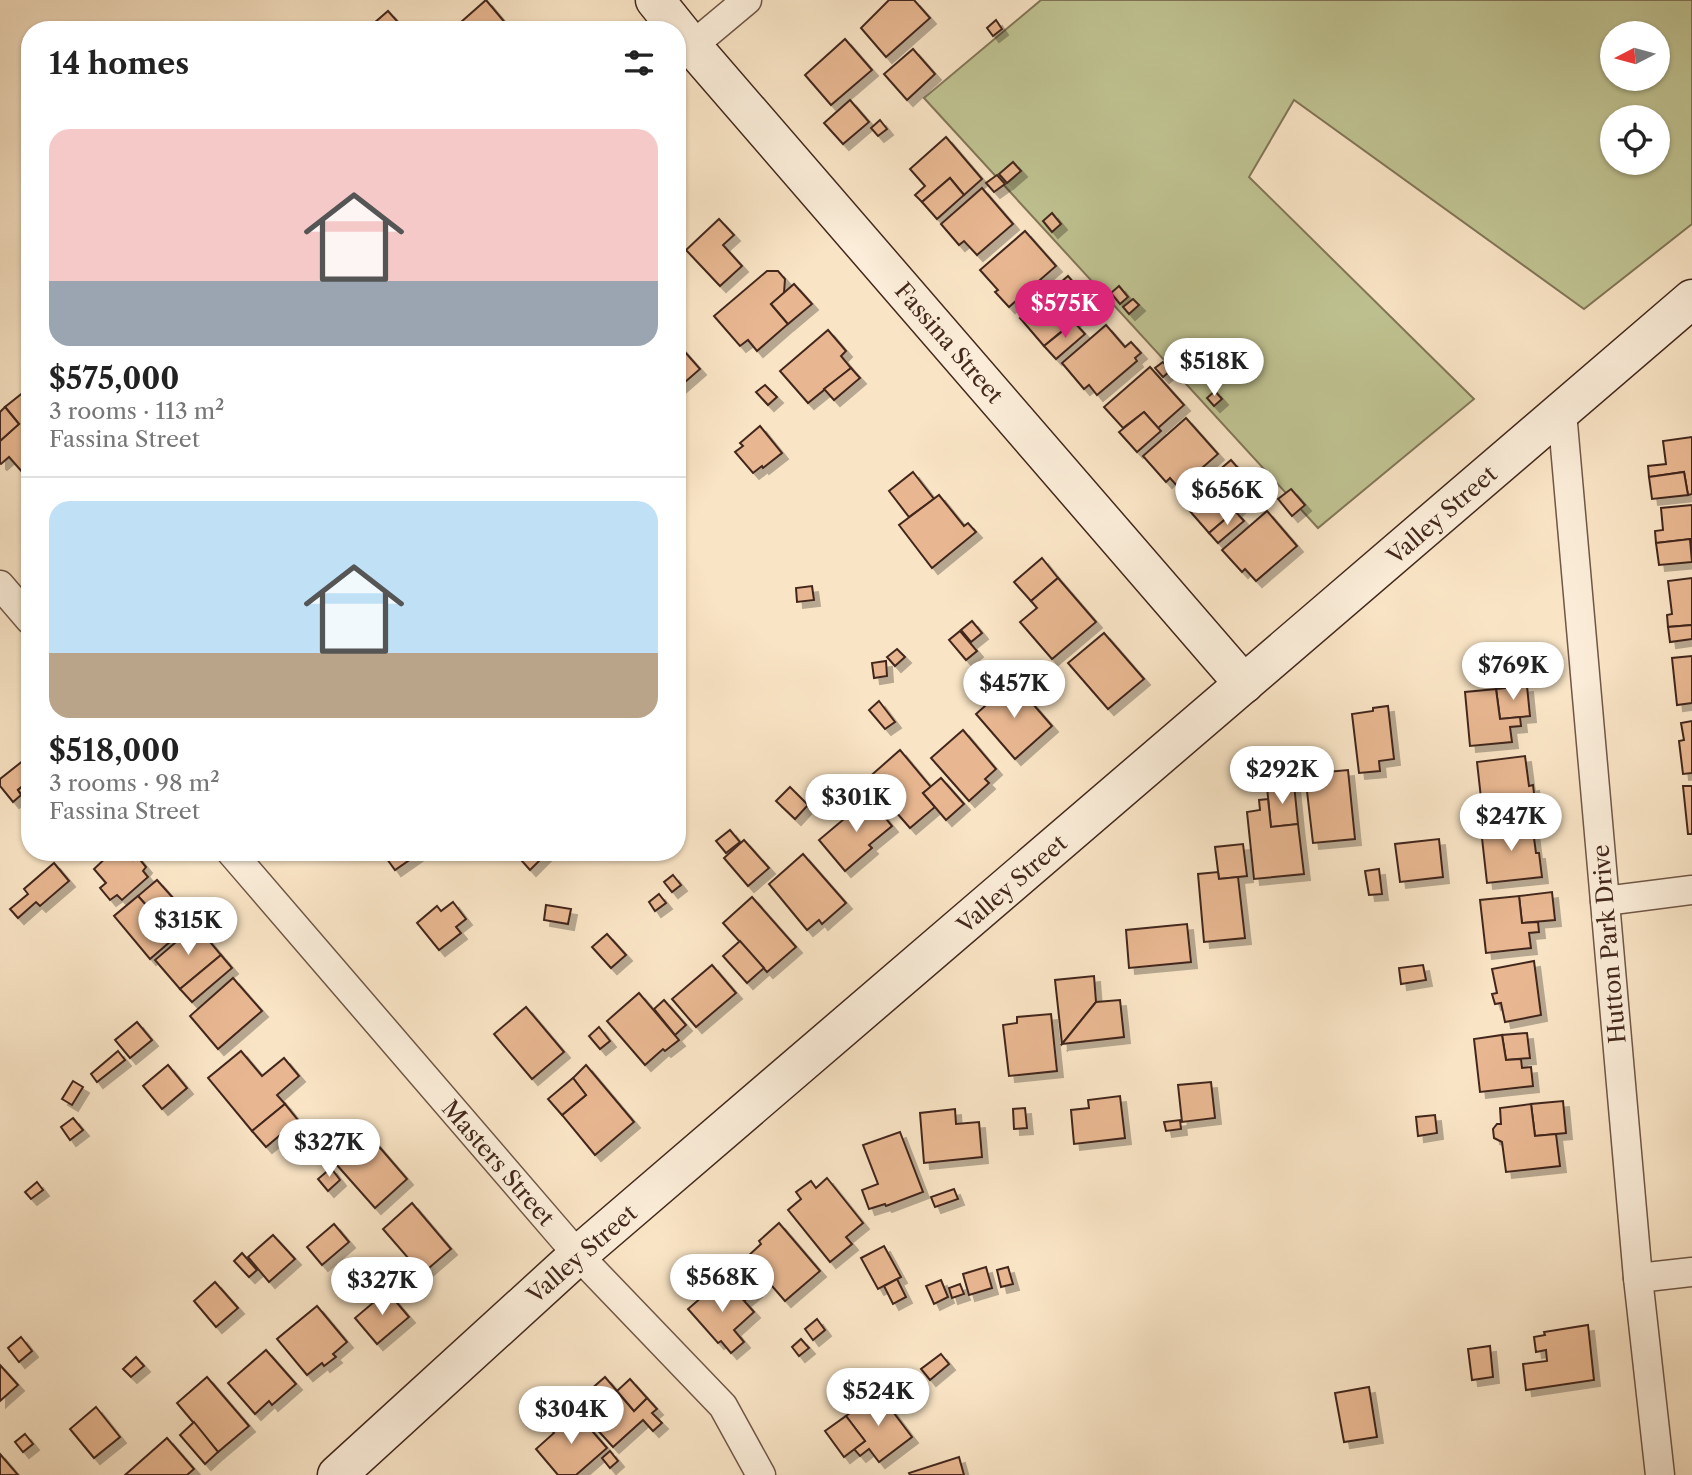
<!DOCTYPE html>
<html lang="en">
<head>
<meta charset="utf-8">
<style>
  :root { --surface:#fff; --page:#f6f6f6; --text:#222; --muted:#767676; --line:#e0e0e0; --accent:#db2777 }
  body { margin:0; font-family:"Libre Caslon Text",serif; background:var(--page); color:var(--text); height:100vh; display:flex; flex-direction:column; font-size:26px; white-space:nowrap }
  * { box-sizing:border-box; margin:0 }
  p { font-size:23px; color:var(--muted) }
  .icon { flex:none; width:38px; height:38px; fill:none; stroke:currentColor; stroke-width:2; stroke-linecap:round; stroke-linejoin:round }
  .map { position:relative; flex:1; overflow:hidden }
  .drawer { position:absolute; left:21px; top:21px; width:665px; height:840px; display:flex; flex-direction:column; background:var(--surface); border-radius:28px; box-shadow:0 2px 5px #0004 }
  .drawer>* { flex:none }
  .needle { width:46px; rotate:264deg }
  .tools { position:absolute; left:1600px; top:21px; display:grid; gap:14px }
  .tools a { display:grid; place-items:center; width:70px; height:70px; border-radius:50%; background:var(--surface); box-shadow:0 2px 5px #0004; font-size:35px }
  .price { position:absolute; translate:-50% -60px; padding:0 16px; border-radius:24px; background:#fff; color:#222; font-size:23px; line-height:46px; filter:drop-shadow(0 2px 4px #0008) }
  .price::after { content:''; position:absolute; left:50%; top:42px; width:21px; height:16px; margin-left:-10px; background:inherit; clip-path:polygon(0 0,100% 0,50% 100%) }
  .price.on { background:var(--accent); color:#fff }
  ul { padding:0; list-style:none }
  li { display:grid; align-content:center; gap:14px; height:371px; padding:0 28px }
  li+li { border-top:2px solid var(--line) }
  li span { display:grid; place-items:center; height:217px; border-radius:21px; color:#555 }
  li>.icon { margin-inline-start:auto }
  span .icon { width:126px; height:126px; fill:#fffc; stroke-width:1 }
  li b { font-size:30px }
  h2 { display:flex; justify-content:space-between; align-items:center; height:84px; padding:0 28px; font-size:30px }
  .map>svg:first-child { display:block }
  .green { fill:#c0c392; stroke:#827657; stroke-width:2; fill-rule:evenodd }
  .building { fill:#e8b791; stroke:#43281c; stroke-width:2; filter:url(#shadow) }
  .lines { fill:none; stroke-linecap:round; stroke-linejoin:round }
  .street-casing { stroke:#705746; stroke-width:31 }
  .secondary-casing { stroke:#43281c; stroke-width:41 }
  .street { stroke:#fbedd9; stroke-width:28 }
  .secondary { stroke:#fbedd9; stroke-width:38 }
  .labels { text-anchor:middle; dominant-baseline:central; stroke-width:7; stroke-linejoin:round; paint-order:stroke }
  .street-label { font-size:23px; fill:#43281c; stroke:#fbedd9 }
</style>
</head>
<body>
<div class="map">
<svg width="1692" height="1475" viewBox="0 0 1692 1475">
  <defs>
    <filter id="shadow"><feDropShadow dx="6" dy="6" stdDeviation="0" flood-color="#0004"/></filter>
  </defs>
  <rect width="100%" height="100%" fill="#f9e4c5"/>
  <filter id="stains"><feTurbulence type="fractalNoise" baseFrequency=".00286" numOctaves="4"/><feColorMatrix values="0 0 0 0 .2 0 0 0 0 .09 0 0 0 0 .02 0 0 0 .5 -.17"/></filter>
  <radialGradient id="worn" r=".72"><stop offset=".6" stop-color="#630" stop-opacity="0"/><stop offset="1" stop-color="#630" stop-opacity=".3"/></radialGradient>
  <path class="green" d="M1041,0H1692V224L1584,309L1294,100L1249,177L1474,399L1318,528L924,98ZM1612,33H1657V79H1612ZM1612,117H1657V163H1612Z"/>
  <g class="building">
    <path d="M486,0L507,25L502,30H452Z"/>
    <path d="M889,0H914L930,18L886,57L861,28Z"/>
    <path d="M388,11L405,30H366Z"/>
    <path d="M996,20L1002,29L993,36L987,28Z"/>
    <path d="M845,39L872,70L831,105L805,75Z"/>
    <path d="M913,49L935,74L907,100L884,74Z"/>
    <path d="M850,100L869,122L843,144L824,123Z"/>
    <path d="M880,120L887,129L878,136L871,128Z"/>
    <path d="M946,137L982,179L964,195L950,178L922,202L915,195L925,186L910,169Z"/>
    <path d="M1013,162L1021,171L1007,183L999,174Z"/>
    <path d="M997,175L1005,184L994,192L986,183Z"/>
    <path d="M950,178L964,195L937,219L922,202Z"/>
    <path d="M982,188L1013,224L977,255L964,241L959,245L941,224Z"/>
    <path d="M1052,213L1061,224L1052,232L1043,221Z"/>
    <path d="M719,219L734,235L723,245L742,266L720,286L686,250Z"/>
    <path d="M1025,231L1056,266L1009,307L995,292L998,290L980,270Z"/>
    <path d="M767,271H778L785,279L784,293L771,304L788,324L757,351L748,340L740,346L714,316Z"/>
    <path d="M1068,276L1093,305L1044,346L1020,318Z"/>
    <path d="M794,284L812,304L788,324L771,304Z"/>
    <path d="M1119,286L1128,297L1120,304L1111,293Z"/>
    <path d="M1133,299L1139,305L1129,314L1123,307Z"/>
    <path d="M1074,322L1085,334L1056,359L1044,346Z"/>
    <path d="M1106,325L1125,347L1131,342L1141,353L1135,358L1137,361L1097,395L1089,385L1084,389L1062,363Z"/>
    <path d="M828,330L846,351L841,356L851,368L808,403L780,371Z"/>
    <path d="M677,343L700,369L677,389Z"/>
    <path d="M1163,362L1170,371L1163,377L1155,368Z"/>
    <path d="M1150,367L1184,405L1158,428L1144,412L1123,428L1104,407Z"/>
    <path d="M851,368L860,378L834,400L824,389Z"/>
    <path d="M765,385L777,397L768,405L756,392Z"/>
    <path d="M30,387V469L24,474L9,457L1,464L0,463V441L19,424L5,407Z"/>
    <path d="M1215,391L1222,399L1214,406L1207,398Z"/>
    <path d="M5,407L19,424L0,441V412Z"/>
    <path d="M1144,412L1161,431L1137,452L1119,432Z"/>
    <path d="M1186,418L1218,454L1179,488L1170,478L1166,482L1143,456Z"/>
    <path d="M760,426L782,453L763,468L762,466L753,473L735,452L743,446L740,443Z"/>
    <path d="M1692,437V494L1688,495L1684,472L1649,477L1648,466L1666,464L1663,441Z"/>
    <path d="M1231,460L1258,491L1209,533L1182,502Z"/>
    <path d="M913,472L934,499L909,517L889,491Z"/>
    <path d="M1684,472L1688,495L1652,499L1649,477Z"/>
    <path d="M1291,489L1305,505L1292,516L1278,499Z"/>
    <path d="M939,495L964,526L968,523L976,532L932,568L899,525Z"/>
    <path d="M1692,505V555L1690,539L1656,543L1655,531L1663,530L1661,508Z"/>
    <path d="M1235,511L1244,521L1218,543L1209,533Z"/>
    <path d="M1267,511L1297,546L1256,581L1245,569L1242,572L1222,550Z"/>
    <path d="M1690,539L1692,562L1659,565L1656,543Z"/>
    <path d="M1042,558L1058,578L1031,601L1014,582Z"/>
    <path d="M1058,578L1096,622L1052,659L1020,622L1037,608L1031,601Z"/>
    <path d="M1692,578V625L1668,627L1667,615L1672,614L1668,581Z"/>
    <path d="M812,586L814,600L797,602L796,588Z"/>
    <path d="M972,621L982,633L971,642L961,630Z"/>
    <path d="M1692,625V639L1670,642L1668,627Z"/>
    <path d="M960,631L977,651L966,660L949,640Z"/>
    <path d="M1104,633L1144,679L1108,709L1068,663Z"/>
    <path d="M897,649L905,657L895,666L887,657Z"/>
    <path d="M1692,656V703L1677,705L1672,658Z"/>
    <path d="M886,661L887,676L874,678L872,663Z"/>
    <path d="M1044,668L1052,677L1039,688L1032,679Z"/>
    <path d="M1013,681L1052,726L1015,759L976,714Z"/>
    <path d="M1527,686L1530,716L1500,719L1496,689Z"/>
    <path d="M1496,689L1500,719L1520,717L1521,726L1510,727L1512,742L1470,746L1465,692Z"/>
    <path d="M879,701L895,722L885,729L869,710Z"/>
    <path d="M1388,706L1394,759L1379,761L1380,771L1359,773L1352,714L1373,711V708Z"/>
    <path d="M1692,721V773L1683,774L1679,741L1684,740L1681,723Z"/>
    <path d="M963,730L996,769L985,779L989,783L969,801L931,758Z"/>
    <path d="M900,750L931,787L923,793L935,807L910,828L867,779Z"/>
    <path d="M29,756L30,780L18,790L21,795L13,802L0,786V779Z"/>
    <path d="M1525,756L1529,786L1533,785L1536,810L1483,816L1477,762Z"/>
    <path d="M1348,770L1355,839L1313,843L1305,774Z"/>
    <path d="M941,778L964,804L946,820L923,793Z"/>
    <path d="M30,780V805L18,790Z"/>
    <path d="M1294,784L1298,824L1271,827L1267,787Z"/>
    <path d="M1683,786H1692V834H1688Z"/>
    <path d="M790,787L808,805L795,819L776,801Z"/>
    <path d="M869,798L892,826L869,845L872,848L845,871L819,840Z"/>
    <path d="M1268,799L1271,827L1298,824L1304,874L1254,879L1247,812L1260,810L1259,800Z"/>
    <path d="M1532,823L1536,853H1539L1542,877L1487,883L1481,829Z"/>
    <path d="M730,830L740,842L726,853L716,841Z"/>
    <path d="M1439,839L1443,877L1400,882L1395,844Z"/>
    <path d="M744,840L769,868L748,886L724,858Z"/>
    <path d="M1243,844L1247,876L1219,879L1215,847Z"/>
    <path d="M112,852H127L133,860L137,856L146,867L143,871L148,877L122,900L117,895L110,900L100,888L106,883L94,869Z"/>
    <path d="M382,852H421L395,870Z"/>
    <path d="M531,852H542L545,855L530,870L522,861Z"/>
    <path d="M803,854L846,903L822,924L819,920L807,930L769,884Z"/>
    <path d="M54,863L69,881L40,906L36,902L18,918L10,909L28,894L24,889Z"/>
    <path d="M1379,869L1382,894L1369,895L1365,871Z"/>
    <path d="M1218,872L1219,879L1238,877L1245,938L1204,942L1198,874Z"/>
    <path d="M673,875L681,885L672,892L664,882Z"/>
    <path d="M157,880L173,898L154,914L138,896Z"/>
    <path d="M1552,892L1555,920L1522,923L1519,896Z"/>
    <path d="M659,894L666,903L655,911L649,902Z"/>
    <path d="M138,896L154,914L167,903L171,908L178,903L193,922L150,959L114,916Z"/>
    <path d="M1519,896L1522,923L1538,922L1539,932L1529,933L1531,948L1486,953L1480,900Z"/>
    <path d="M752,897L796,947L767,972L723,923Z"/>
    <path d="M453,902L466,919L456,927L461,933L439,950L417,923L437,906L441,911Z"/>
    <path d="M546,905L571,909L568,924L544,920Z"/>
    <path d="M1187,924L1191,962L1129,968L1126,930Z"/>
    <path d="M196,925L221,955L180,989L155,960Z"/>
    <path d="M607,934L626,955L611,968L592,947Z"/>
    <path d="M740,941L764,968L747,983L723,956Z"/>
    <path d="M221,955L232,968L192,1002L180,989Z"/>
    <path d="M1534,961L1541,1015L1505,1022L1501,1003L1495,1004L1492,994L1497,993L1492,969Z"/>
    <path d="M712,965L736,993L696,1027L672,999Z"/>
    <path d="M1423,965L1426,980L1401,984L1399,968Z"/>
    <path d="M1094,976L1096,1002L1062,1044L1055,980Z"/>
    <path d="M233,978L262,1011L218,1049L190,1016Z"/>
    <path d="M639,993L679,1040L665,1051L663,1049L645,1065L607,1021Z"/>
    <path d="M664,1000L686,1025L675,1035L654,1009Z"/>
    <path d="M1120,1000L1124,1037L1062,1044L1096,1002Z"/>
    <path d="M526,1007L564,1052L532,1079L494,1034Z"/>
    <path d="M1051,1014L1057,1071L1009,1076L1003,1025L1017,1023V1017Z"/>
    <path d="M137,1022L152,1040L130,1058L115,1040Z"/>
    <path d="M599,1027L610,1041L600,1049L589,1036Z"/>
    <path d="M1527,1033L1530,1058L1506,1060L1502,1035Z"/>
    <path d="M1502,1035L1506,1060L1521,1059L1522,1068L1531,1067L1533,1086L1480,1092L1474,1039Z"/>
    <path d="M118,1051L125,1060L97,1082L91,1074Z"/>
    <path d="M241,1051L262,1076L284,1058L299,1076L277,1095L285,1104L252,1131L208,1078Z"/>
    <path d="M168,1065L187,1088L162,1109L143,1086Z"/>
    <path d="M586,1065L634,1122L595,1155L562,1115L586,1095L573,1078Z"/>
    <path d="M573,1078L586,1095L562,1115L548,1099Z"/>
    <path d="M73,1081L83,1087L72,1105L62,1099Z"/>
    <path d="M1211,1082L1215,1118L1182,1122L1178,1085Z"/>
    <path d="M1120,1096L1125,1138L1074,1144L1071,1110L1089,1108L1088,1100Z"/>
    <path d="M1563,1101L1566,1133L1535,1136L1531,1104Z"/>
    <path d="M285,1104L298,1120L266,1147L252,1131Z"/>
    <path d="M1531,1104L1535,1136L1556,1134L1560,1166L1506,1172L1502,1142L1494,1138L1493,1129L1497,1124H1501L1500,1108Z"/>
    <path d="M1025,1108L1027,1128L1014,1129L1013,1109Z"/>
    <path d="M955,1109L956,1124L979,1122L982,1157L924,1163L920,1113Z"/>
    <path d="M1435,1115L1437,1133L1418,1136L1416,1117Z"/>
    <path d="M73,1118L83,1130L70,1140L61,1127Z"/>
    <path d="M1180,1120L1181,1129L1166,1131L1164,1122Z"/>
    <path d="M900,1132L923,1192L886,1206L885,1204L869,1209L862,1190L878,1184L863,1145Z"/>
    <path d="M369,1135L407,1179L375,1208L336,1164Z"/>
    <path d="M331,1168L340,1180L328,1191L318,1179Z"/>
    <path d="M827,1178L863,1223L846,1237L852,1244L830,1262L788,1210L801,1199L796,1192L811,1181L816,1188Z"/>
    <path d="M37,1182L43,1190L31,1199L25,1192Z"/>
    <path d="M954,1189L958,1199L935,1207L931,1197Z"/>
    <path d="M412,1203L451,1249L422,1274L383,1229Z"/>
    <path d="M779,1223L820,1271L785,1301L747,1257L761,1244L759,1241Z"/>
    <path d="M334,1224L349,1242L322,1265L307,1247Z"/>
    <path d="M273,1235L295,1259L269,1282L248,1257Z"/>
    <path d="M884,1246L901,1277L878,1289L861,1258Z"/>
    <path d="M242,1253L257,1270L249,1277L234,1261Z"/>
    <path d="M986,1267L992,1288L969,1295L963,1274Z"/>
    <path d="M1008,1267L1013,1284L1001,1287L997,1270Z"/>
    <path d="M735,1268L756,1291L744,1301L724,1278Z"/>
    <path d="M724,1278L754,1312L734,1330L744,1342L731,1353L721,1341L718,1343L688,1309Z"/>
    <path d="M897,1279L906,1297L893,1304L884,1286Z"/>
    <path d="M941,1280L948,1297L934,1304L926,1286Z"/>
    <path d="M215,1282L238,1308L216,1327L194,1301Z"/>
    <path d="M960,1284L964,1294L952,1298L949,1288Z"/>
    <path d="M387,1291L409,1317L377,1344L355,1318Z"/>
    <path d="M317,1306L347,1342L333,1354L336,1357L324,1366L322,1363L307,1375L277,1339Z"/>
    <path d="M817,1319L825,1330L813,1340L805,1329Z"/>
    <path d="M1588,1325L1594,1380L1526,1390L1523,1364L1547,1361L1546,1350L1536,1352L1534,1337L1545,1335L1544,1332Z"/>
    <path d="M21,1337L32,1351L19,1362L8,1348Z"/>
    <path d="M801,1339L809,1348L799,1356L792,1347Z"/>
    <path d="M1490,1346L1493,1377L1472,1380L1468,1349Z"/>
    <path d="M266,1350L296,1384L272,1405L269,1401L255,1414L228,1383Z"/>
    <path d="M941,1354L949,1364L930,1380L921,1369Z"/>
    <path d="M136,1357L144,1366L131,1377L123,1369Z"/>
    <path d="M0,1365L18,1385L0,1401Z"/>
    <path d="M207,1377L249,1426L218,1452L177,1403Z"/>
    <path d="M605,1377L634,1411L647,1398L657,1409L652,1413L662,1423L653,1431L643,1420L613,1447L574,1404Z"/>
    <path d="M630,1379L647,1398L634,1411L617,1391Z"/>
    <path d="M1369,1387L1377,1437L1344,1442L1335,1393Z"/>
    <path d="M878,1392L912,1437L879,1462L869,1449L860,1456L854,1449L865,1441L846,1416Z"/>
    <path d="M96,1407L120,1437L94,1458L70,1429Z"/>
    <path d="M572,1408L607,1448L576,1475H558L536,1449L554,1433L550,1428Z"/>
    <path d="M846,1416L865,1441L844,1457L825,1431Z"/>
    <path d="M194,1422L218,1452L205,1464L180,1435Z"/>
    <path d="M25,1434L33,1444L23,1452L15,1442Z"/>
    <path d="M167,1438L194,1469L187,1475H125Z"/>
    <path d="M610,1451L618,1461L610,1468L602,1458Z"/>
    <path d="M0,1454L18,1475H0Z"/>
    <path d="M959,1457L964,1475H910L909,1473Z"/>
  </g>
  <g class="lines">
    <g class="street-casing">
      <g id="street">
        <path d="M692,46L747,0"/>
        <path d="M1562,412L1638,1278L1660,1475"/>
        <path d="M0,585L30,620"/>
        <path d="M231,852L578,1255L723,1406L761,1475"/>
        <path d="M1605,901L1692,890"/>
        <path d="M1638,1278L1692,1272"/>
      </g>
    </g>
    <g class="secondary-casing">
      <g id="secondary">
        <path d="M655,0L692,46L1244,684"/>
        <path d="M337,1475L578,1255L1692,299"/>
      </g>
    </g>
    <use href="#street" class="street"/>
    <use href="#secondary" class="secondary"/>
  </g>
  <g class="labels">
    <g class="street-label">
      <text transform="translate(949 343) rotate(49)">Fassina Street</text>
      <text transform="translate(1442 515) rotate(-41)">Valley Street</text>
      <text transform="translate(1012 884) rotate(-41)">Valley Street</text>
      <text transform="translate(1609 944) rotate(-95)">Hutton Park Drive</text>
      <text transform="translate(498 1163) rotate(49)">Masters Street</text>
      <text transform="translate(582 1254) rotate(-41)">Valley Street</text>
    </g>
  </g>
  <rect width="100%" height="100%" filter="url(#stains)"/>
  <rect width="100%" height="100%" fill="url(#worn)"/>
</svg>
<div class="tools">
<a><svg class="needle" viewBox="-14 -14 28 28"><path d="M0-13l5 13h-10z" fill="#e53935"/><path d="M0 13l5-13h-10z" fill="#767676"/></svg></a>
<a><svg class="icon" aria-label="locate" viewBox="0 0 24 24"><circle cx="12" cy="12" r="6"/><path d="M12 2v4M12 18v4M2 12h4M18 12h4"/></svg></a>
</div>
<b class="price on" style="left:1065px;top:340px">$575K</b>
<b class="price" style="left:1214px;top:398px">$518K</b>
<b class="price" style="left:1227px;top:527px">$656K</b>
<b class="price" style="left:1513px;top:702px">$769K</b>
<b class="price" style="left:1014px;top:720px">$457K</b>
<b class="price" style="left:1282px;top:806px">$292K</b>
<b class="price" style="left:856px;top:834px">$301K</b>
<b class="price" style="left:1511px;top:853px">$247K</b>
<b class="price" style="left:188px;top:957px">$315K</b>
<b class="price" style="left:329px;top:1179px">$327K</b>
<b class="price" style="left:722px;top:1314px">$568K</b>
<b class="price" style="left:382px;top:1317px">$327K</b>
<b class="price" style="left:878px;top:1428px">$524K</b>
<b class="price" style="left:571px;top:1446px">$304K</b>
<section class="drawer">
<h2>14 homes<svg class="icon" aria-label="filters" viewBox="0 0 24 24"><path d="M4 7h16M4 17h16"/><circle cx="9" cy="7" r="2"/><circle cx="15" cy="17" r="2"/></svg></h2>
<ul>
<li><span style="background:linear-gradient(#f6c9c9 70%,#9aa5b1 0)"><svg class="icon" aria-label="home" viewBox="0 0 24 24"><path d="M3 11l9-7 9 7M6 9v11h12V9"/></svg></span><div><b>$575,000</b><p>3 rooms · 113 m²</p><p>Fassina Street</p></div></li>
<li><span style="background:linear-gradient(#bfe0f5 70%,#b9a48a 0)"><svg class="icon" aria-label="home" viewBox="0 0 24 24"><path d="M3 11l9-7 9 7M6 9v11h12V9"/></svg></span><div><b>$518,000</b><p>3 rooms · 98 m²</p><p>Fassina Street</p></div></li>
</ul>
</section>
</div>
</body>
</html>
